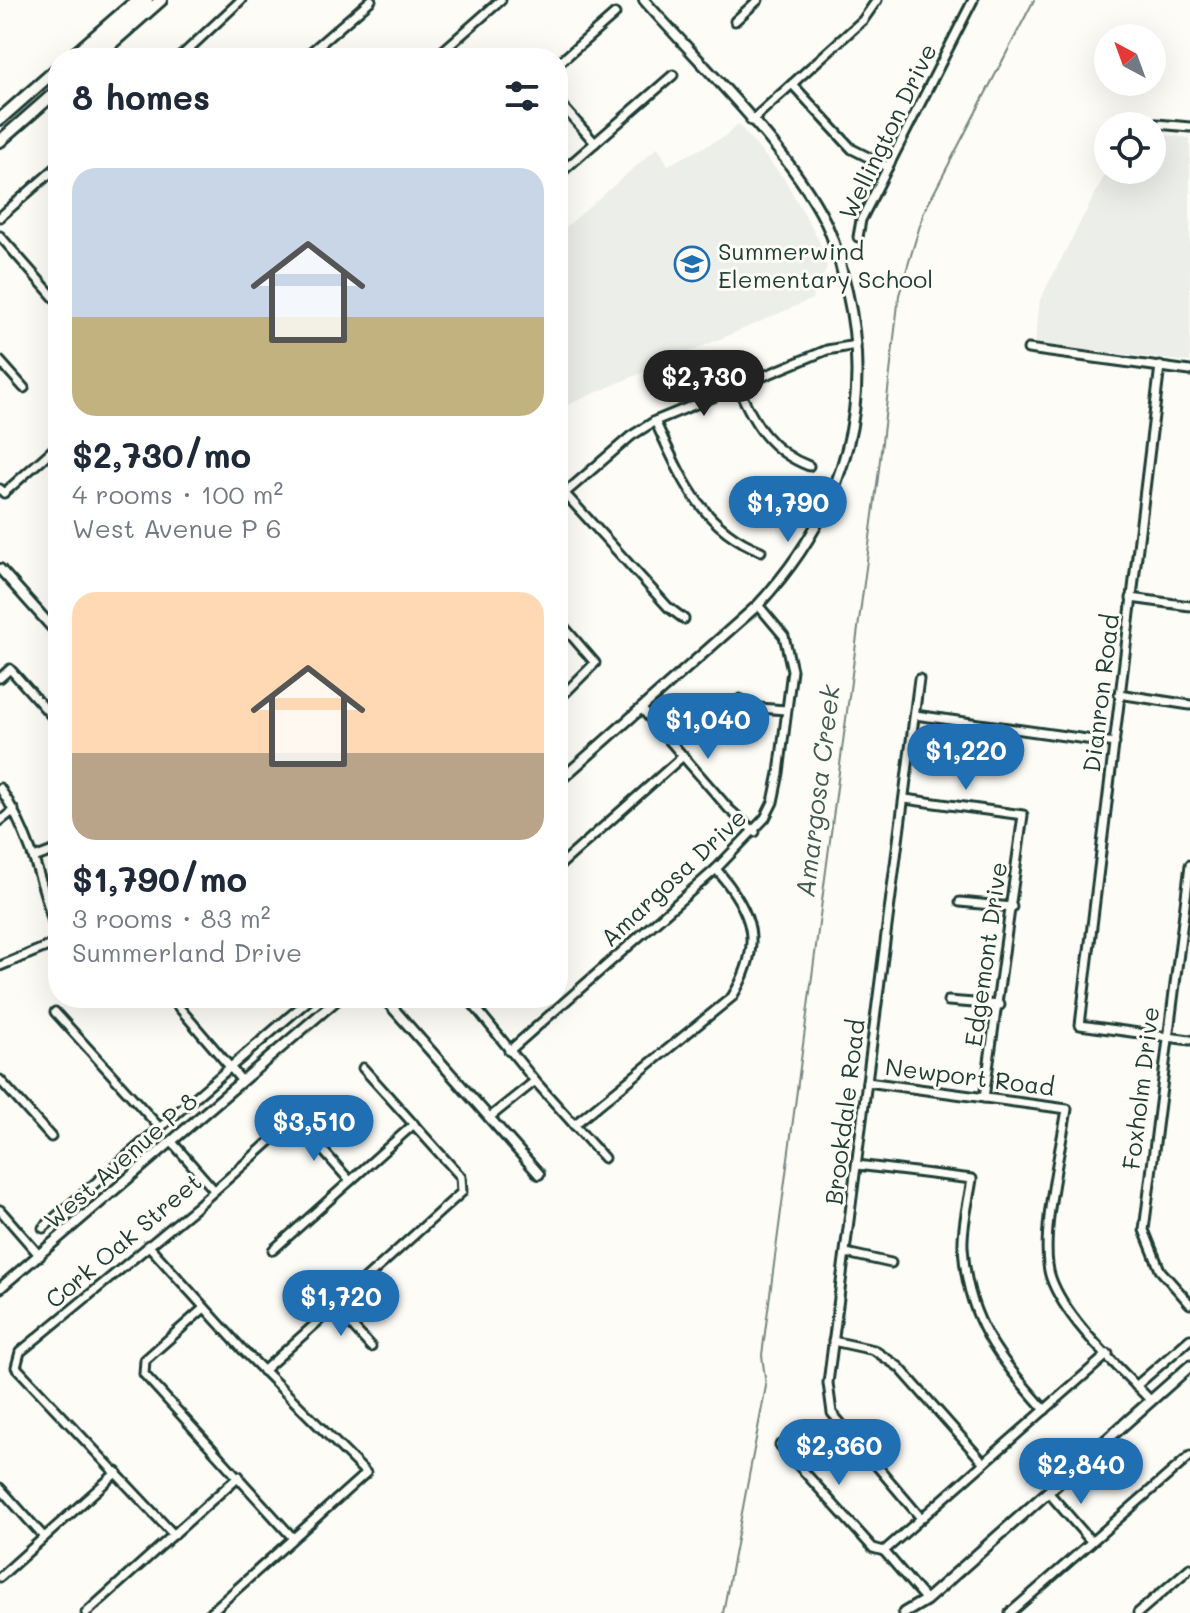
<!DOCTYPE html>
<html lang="en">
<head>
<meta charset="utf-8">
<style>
  :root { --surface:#fff; --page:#f6f6f7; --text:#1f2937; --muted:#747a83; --accent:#1f6fb2 }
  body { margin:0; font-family:Mali,sans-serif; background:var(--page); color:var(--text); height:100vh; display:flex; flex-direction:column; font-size:30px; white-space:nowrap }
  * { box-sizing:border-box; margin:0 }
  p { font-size:26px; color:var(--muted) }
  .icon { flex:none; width:44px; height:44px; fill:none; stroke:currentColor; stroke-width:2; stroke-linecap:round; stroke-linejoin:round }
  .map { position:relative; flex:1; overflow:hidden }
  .drawer { position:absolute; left:48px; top:48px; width:520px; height:960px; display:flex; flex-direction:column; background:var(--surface); border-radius:32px; box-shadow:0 8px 32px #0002 }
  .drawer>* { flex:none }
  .needle { width:52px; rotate:319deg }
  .controls { position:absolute; left:1094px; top:24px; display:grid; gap:16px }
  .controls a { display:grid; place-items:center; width:72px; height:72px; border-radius:50%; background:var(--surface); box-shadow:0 8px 32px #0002; font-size:40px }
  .price { position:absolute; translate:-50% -68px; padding:0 18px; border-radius:28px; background:var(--accent); color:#fff; font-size:26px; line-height:52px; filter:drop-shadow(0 2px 4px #0008) }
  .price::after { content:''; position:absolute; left:50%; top:48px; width:24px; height:18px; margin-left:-12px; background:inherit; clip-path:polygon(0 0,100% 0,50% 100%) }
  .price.selected { background:#222; color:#fff }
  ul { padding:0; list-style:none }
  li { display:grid; align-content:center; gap:16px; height:424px; padding:0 24px }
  li span { display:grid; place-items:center; height:248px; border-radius:24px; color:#555 }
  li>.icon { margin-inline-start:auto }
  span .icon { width:144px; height:144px; fill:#fffc; stroke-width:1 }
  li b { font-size:34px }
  h2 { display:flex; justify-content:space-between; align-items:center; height:96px; padding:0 24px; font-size:34px }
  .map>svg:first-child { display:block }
  .built { fill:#eceee9 }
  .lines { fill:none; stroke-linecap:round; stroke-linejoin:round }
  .stream { stroke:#75877f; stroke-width:2 }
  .minor-casing { stroke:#1f3d34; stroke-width:13 }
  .tertiary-casing { stroke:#1f3d34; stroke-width:14 }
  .secondary-casing { stroke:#1f3d34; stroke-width:15 }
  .primary-casing { stroke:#1f3d34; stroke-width:16 }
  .minor { stroke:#fdfcf7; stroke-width:7 }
  .tertiary { stroke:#fdfcf7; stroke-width:8 }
  .secondary { stroke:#fdfcf7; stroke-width:9 }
  .primary { stroke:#fdfcf7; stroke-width:10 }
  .labels { text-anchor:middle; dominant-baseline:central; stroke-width:6; stroke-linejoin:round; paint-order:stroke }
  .street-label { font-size:24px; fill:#1f3d34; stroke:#fdfcf7 }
  .poi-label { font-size:24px; fill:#1f3d34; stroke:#fdfcf7; text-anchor:start }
  .water-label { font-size:26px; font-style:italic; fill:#435c53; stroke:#fdfcf7 }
</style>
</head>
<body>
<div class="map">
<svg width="1190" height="1613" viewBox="0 0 1190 1613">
  <rect width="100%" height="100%" fill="#fdfcf7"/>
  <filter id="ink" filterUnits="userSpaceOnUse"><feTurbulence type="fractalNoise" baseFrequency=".0125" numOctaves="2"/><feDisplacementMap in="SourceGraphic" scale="16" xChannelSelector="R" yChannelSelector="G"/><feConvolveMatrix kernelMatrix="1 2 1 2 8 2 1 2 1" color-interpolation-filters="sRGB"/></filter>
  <g filter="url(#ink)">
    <g class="built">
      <path d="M738,124L785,180L819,241L827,268L812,299L558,409V234L658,147L668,165L724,137Z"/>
      <path d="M1152,133L1190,138V362L1035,344L1040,300L1108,169L1152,170Z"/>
    </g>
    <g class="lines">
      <path class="stream" d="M723,1613L766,1386L762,1355L878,477L899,295L924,212L1034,0"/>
      <g class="minor-casing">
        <g id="minor">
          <path d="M735,21L758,0"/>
          <path d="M179,58L241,0"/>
          <path d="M304,58L371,0"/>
          <path d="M435,58L501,0"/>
          <path d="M558,64L615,14"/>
          <path d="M792,84L852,149L888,167"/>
          <path d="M558,101L595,143"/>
          <path d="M751,121L863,20L877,0"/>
          <path d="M1124,121L1190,127"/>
          <path d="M558,175L673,75"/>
          <path d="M0,217L58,166"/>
          <path d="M0,236L58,302"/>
          <path d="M858,237L861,220L973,0"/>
          <path d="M1028,349L1190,371"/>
          <path d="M0,361L24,388"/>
          <path d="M1160,366L1080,1025L1190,1040"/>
          <path d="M738,387C754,424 770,451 809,466"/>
          <path d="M655,421C681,476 700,527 761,551"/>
          <path d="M558,486L668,607L684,619"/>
          <path d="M0,489L4,493L58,445"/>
          <path d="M558,499L631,436L655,421L827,350L856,345"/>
          <path d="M1131,598L1190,606"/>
          <path d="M558,620L595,663L558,700"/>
          <path d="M0,678L10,669L58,723"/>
          <path d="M919,679L828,1383L832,1413L921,1518"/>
          <path d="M1119,694L1190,705"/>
          <path d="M740,699L759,708L786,710"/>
          <path d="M642,709L729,809L755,832"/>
          <path d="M915,715L1115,743"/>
          <path d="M0,788C30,833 43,888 58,940"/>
          <path d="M905,799L1023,815L984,1098"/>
          <path d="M0,821L14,810"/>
          <path d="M34,858L58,849"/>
          <path d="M1190,865L1144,1230L1160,1270L1190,1304"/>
          <path d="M558,867L683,756"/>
          <path d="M960,902L1012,907"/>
          <path d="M0,966L58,942"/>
          <path d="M171,998L242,1081"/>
          <path d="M468,998L535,1081L604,1158"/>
          <path d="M948,1001L1000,1005"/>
          <path d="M55,1012L160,1128"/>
          <path d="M509,1051L716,869L765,818L773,802L779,773L792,670L784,636L758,605"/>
          <path d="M0,1080L51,1137"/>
          <path d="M867,1082L1067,1109C1061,1149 1038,1242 1051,1278C1066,1321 1120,1368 1151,1401"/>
          <path d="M490,1117L535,1081"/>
          <path d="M574,1125L732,997C764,945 754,913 716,869"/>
          <path d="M172,1142L214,1190"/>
          <path d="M857,1165L972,1179C969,1200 962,1225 963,1247C967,1320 999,1358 1045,1410"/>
          <path d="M0,1210L40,1256"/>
          <path d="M43,1228L311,998"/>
          <path d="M148,1245L242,1349L366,1473L210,1613"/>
          <path d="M273,1250L414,1124"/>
          <path d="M846,1253L891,1263"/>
          <path d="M335,1307L371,1347"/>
          <path d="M204,1308L145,1360L144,1374L293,1538"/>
          <path d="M833,1341L874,1350L899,1367L984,1463"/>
          <path d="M263,1371L462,1192L461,1177L363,1068"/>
          <path d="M1136,1386L1190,1339"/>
          <path d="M780,1445L873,1548L884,1551"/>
          <path d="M0,1488L44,1537"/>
          <path d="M1048,1492L1090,1540"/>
          <path d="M174,1535L16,1367L20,1352L195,1208L287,1126L295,1123L304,1129L350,1181"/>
          <path d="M884,1551L1108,1354"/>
          <path d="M884,1551L926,1600"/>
          <path d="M0,1577L117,1472"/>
          <path d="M86,1613L239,1476"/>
          <path d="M1010,1613L1190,1456"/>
          <path d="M1138,1613L1190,1568"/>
        </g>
      </g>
      <g class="tertiary-casing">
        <g id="tertiary">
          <path d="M0,569L58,634"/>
          <path d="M558,782L758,605C841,515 875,412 847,291C841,267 836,244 825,221C788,147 700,64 644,0"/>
          <path d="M384,998L539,1174"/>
          <path d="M0,1288L339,998"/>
        </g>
      </g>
      <g class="secondary-casing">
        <path id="secondary" d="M904,1613L926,1600L1190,1366"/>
      </g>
      <g class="primary-casing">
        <g id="primary">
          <path d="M70,58L137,0"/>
          <path d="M83,58L147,0"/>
          <path d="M95,58L161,0"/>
          <path d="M0,119L58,68"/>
          <path d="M0,141L58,90"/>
        </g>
      </g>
      <use href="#minor" class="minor"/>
      <use href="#tertiary" class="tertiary"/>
      <use href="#secondary" class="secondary"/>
      <use href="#primary" class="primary"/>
    </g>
  </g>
  <defs>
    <g id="school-ring" transform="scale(1.8)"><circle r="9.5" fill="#fdfcf7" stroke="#1f6fb2" stroke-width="1.5"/><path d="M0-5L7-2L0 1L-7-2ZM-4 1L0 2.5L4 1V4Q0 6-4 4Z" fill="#1f6fb2"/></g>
  </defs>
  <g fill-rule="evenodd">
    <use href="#school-ring" x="692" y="264"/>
  </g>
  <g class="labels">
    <g class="street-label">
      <text transform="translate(887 131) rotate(-64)">Wellington Drive</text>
      <text transform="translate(1100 693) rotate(-83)">Dianron Road</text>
      <text transform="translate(673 877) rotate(-43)">Amargosa Drive</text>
      <text transform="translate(985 954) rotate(-82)">Edgemont Drive</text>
      <text transform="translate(970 1076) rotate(7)">Newport Road</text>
      <text transform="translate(1140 1088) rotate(-83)">Foxholm Drive</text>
      <text transform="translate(844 1112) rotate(-83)">Brookdale Road</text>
      <text transform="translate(120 1160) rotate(-41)">West Avenue P 8</text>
      <text transform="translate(123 1240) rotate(-40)">Cork Oak Street</text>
    </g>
    <g class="poi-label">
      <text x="718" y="250">Summerwind<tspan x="718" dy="28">Elementary School</tspan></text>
    </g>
    <g class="water-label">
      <text transform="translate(817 791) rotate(-83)">Amargosa Creek</text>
    </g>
  </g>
</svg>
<div class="controls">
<a><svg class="needle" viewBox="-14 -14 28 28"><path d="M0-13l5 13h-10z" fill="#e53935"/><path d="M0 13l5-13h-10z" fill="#747a83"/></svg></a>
<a><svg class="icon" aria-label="locate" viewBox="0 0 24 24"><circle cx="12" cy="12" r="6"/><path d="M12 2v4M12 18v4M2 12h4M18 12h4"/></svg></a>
</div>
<b class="price selected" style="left:704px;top:418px">$2,730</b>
<b class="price" style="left:788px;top:544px">$1,790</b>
<b class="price" style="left:708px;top:761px">$1,040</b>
<b class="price" style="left:966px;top:792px">$1,220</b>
<b class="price" style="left:314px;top:1163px">$3,510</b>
<b class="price" style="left:341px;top:1338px">$1,720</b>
<b class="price" style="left:839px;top:1487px">$2,360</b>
<b class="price" style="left:1081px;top:1506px">$2,840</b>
<section class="drawer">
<h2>8 homes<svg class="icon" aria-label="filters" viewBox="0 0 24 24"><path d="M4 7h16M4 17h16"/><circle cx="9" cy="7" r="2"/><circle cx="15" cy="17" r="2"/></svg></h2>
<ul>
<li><span style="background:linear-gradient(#c9d6e8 60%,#c2b280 0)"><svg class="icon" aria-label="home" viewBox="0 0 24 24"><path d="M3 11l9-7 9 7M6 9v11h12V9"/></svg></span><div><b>$2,730/mo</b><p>4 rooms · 100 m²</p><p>West Avenue P 6</p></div></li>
<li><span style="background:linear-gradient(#ffd9b3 65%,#b9a48a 0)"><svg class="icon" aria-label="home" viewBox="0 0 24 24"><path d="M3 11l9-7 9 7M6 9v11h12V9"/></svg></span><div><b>$1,790/mo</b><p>3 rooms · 83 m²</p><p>Summerland Drive</p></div></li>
</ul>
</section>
</div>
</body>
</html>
